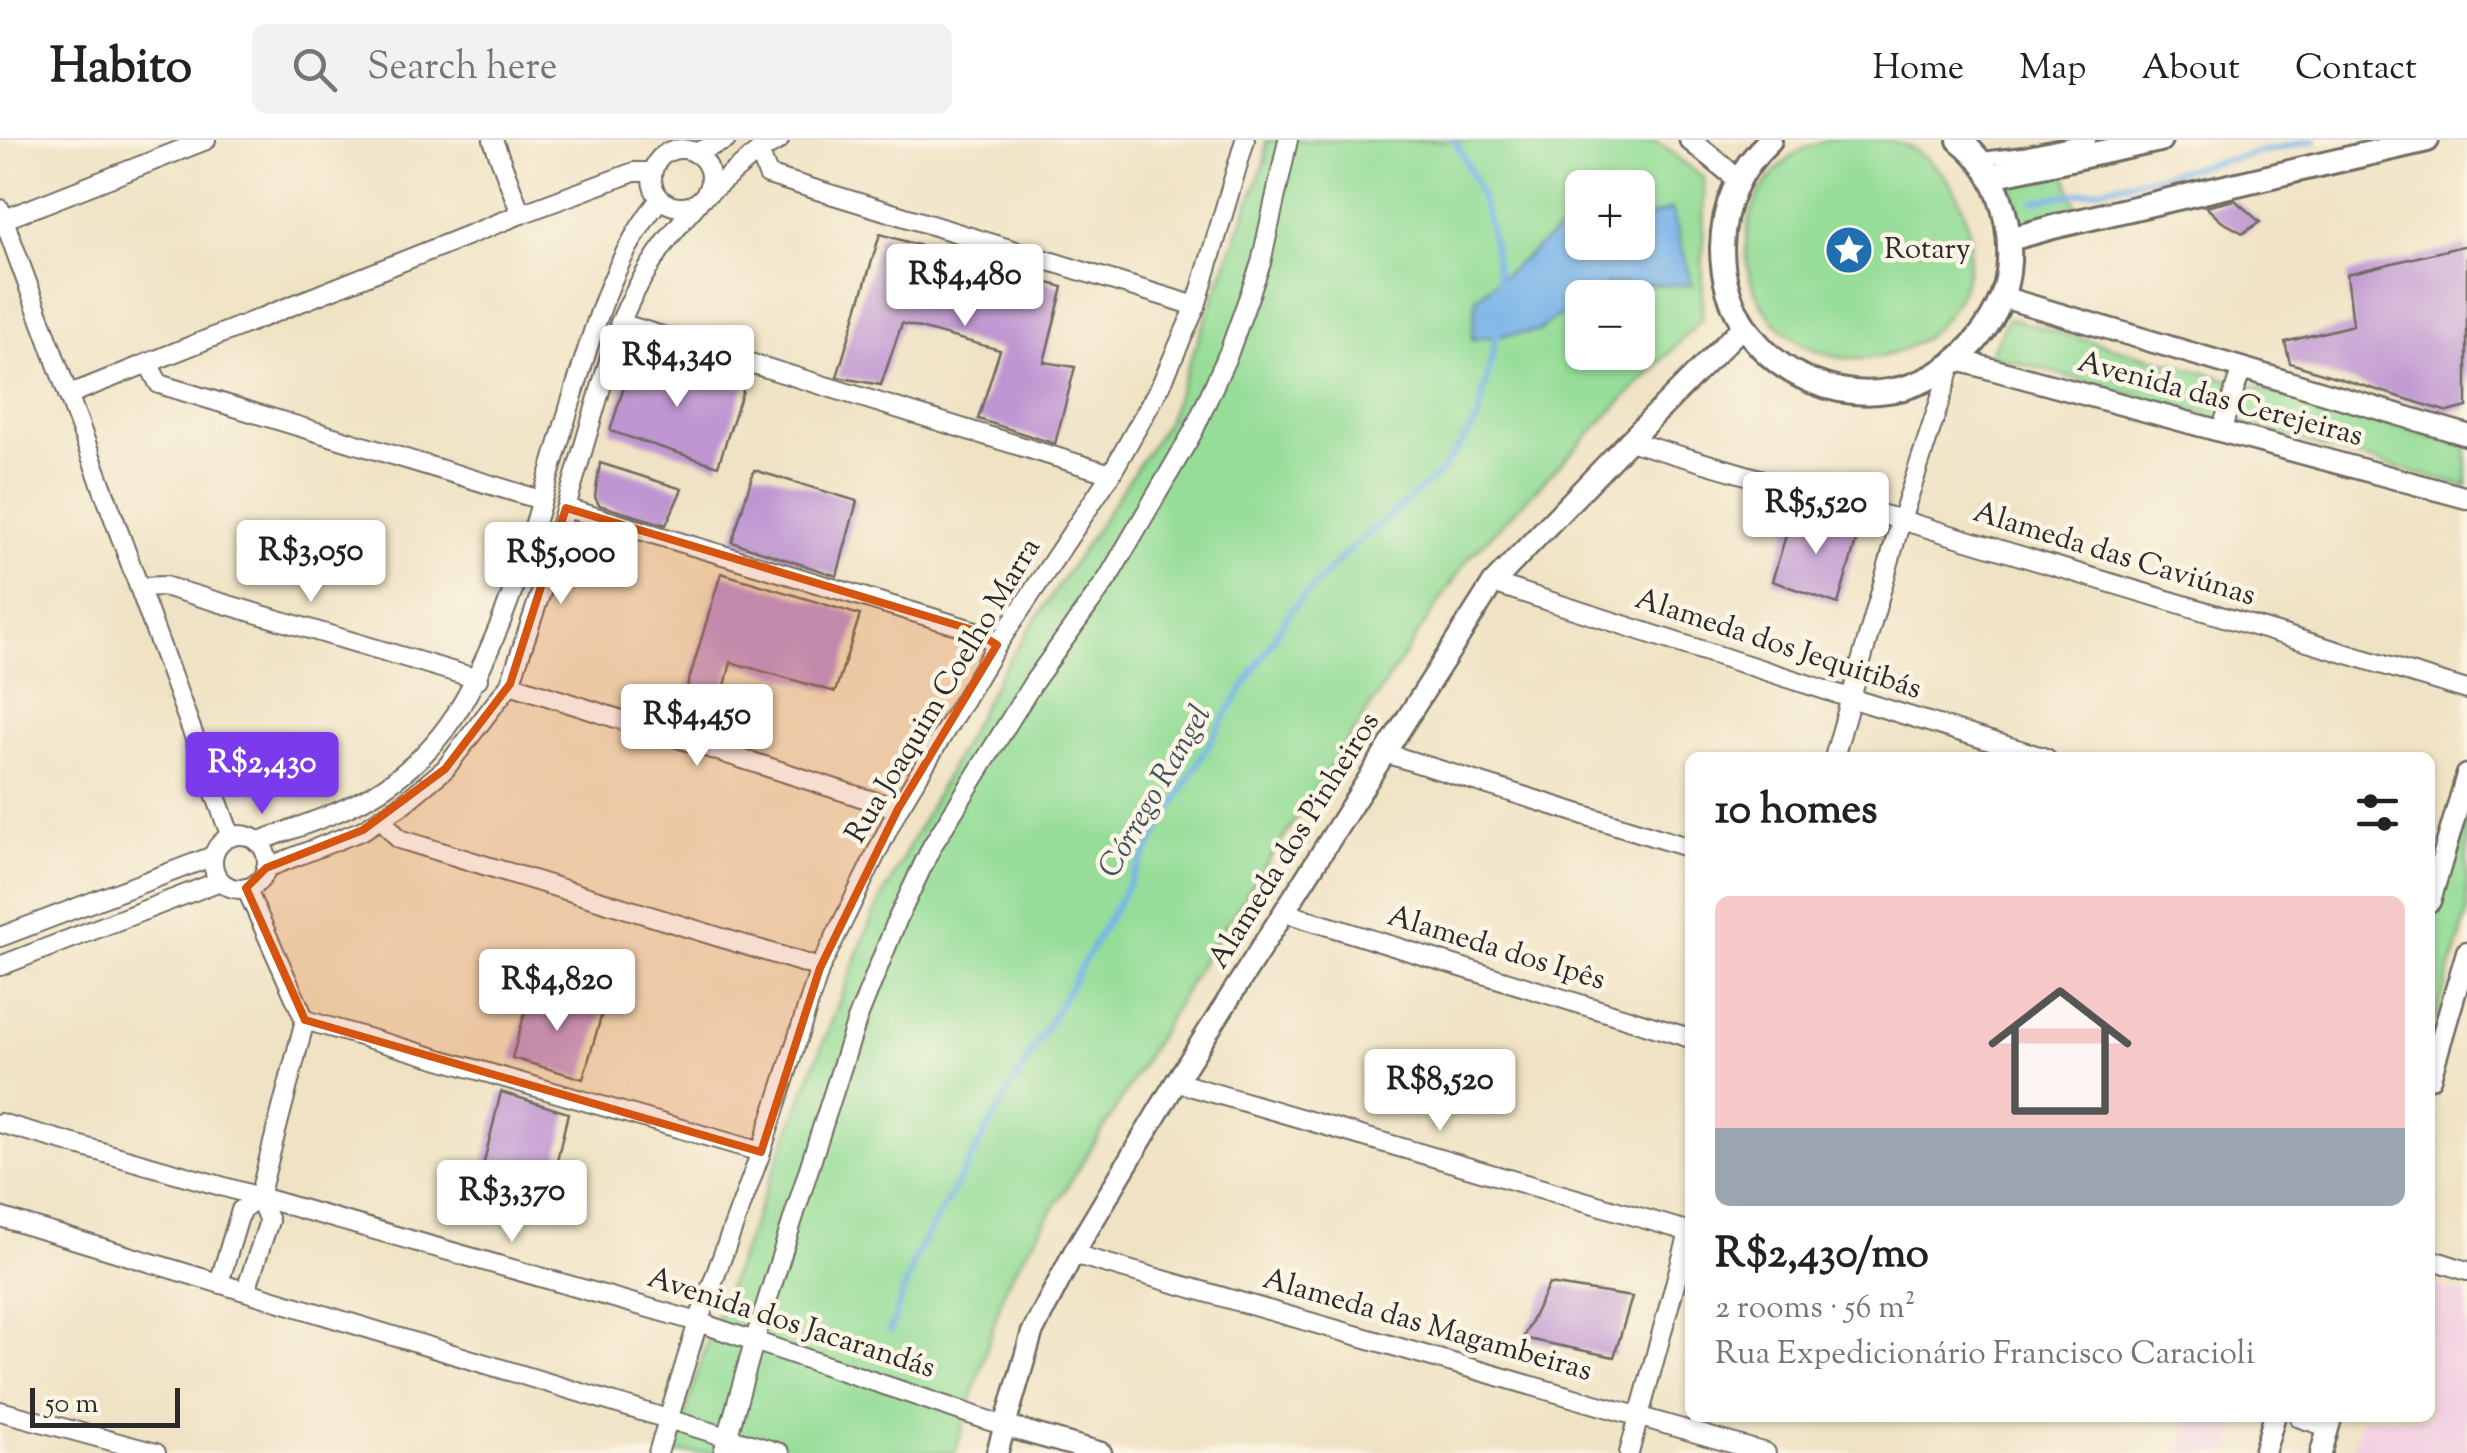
<!DOCTYPE html>
<html lang="en">
<head>
<meta charset="utf-8">
<style>
  :root { --surface:#fff; --page:#f2f2f2; --text:#222; --muted:#767676; --line:#e0e0e0; --accent:#7c3aed }
  body { margin:0; font-family:"Sorts Mill Goudy",serif; background:var(--page); color:var(--text); height:100vh; display:flex; flex-direction:column; font-size:38px; white-space:nowrap }
  * { box-sizing:border-box; margin:0 }
  p { font-size:32px; color:var(--muted) }
  .icon { flex:none; width:55px; height:55px; fill:none; stroke:currentColor; stroke-width:2; stroke-linecap:round; stroke-linejoin:round }
  .map { position:relative; flex:1; overflow:hidden }
  .panel { position:absolute; left:1685px; top:612px; width:750px; height:670px; display:flex; flex-direction:column; background:var(--surface); border-radius:15px; box-shadow:0 2px 8px #0004 }
  .panel>* { flex:none }
  .tools { position:absolute; left:1565px; top:30px; display:grid; gap:20px }
  .tools a { display:grid; place-items:center; width:90px; height:90px; border-radius:15px; background:var(--surface); box-shadow:0 2px 8px #0004; font-size:50px }
  .scale { position:absolute; left:30px; bottom:25px; width:150px; box-sizing:border-box; padding-left:10px; border:5px solid #2b2b2b; border-top:0; font-size:28px; line-height:35px; white-space:nowrap; color:#2b2b2b; -webkit-text-stroke:8px #fcf5e5; paint-order:stroke }
  .price { position:absolute; translate:-50% -85px; padding:0 22px; border-radius:10px; background:#fff; color:#222; font-size:32px; line-height:65px; filter:drop-shadow(0 2px 5px #0008) }
  .price::after { content:''; position:absolute; left:50%; top:60px; width:30px; height:22px; margin-left:-15px; background:inherit; clip-path:polygon(0 0,100% 0,50% 100%) }
  .price.active { background:var(--accent); color:#fff }
  ul { padding:0; list-style:none }
  li { display:grid; align-content:center; gap:20px; height:530px; padding:0 30px }
  li span { display:grid; place-items:center; height:310px; border-radius:15px; color:#555 }
  li>.icon { margin-inline-start:auto }
  span .icon { width:180px; height:180px; fill:#fffc; stroke-width:1 }
  li b { font-size:42px }
  h2 { display:flex; justify-content:space-between; align-items:center; height:120px; padding:0 30px; font-size:42px }
  header { display:flex; align-items:center; gap:60px; box-sizing:border-box; height:140px; padding:0 50px; background:var(--surface); border-bottom:2px solid var(--line) }
  header strong { font-size:48px }
  nav { display:flex; gap:55px; margin-inline-start:auto; font-size:35px }
  .search { width:700px; height:90px; background:var(--page); display:flex; align-items:center; gap:25px; box-sizing:border-box; padding:0 35px; border-radius:15px; color:var(--muted); font-size:38px }
  .map>svg:first-child { display:block }
  .built { fill:#f2cfe2 }
  .green { fill:#95dd98; stroke:#608462; stroke-width:2.5; fill-rule:evenodd }
  .water { fill:#77b3e9; stroke:#516f8a; stroke-width:2.5 }
  .lines { fill:none; stroke-linecap:round; stroke-linejoin:round }
  .stream { stroke:#77b3e9; stroke-width:6 }
  .building { fill:#bf96d1 }
  .pedestrian-casing { stroke:#706b61; stroke-width:18 }
  .minor-casing { stroke:#706b61; stroke-width:22 }
  .tertiary-casing { stroke:#706b61; stroke-width:25 }
  .secondary-casing { stroke:#706b61; stroke-width:28 }
  .pedestrian { stroke:#fff; stroke-width:12 }
  .minor { stroke:#fff; stroke-width:18 }
  .tertiary { stroke:#fff; stroke-width:20 }
  .secondary { stroke:#fff; stroke-width:22 }
  .marked { fill:#d5540f; fill-opacity:0.2; stroke:#d5540f; stroke-width:8; stroke-linejoin:round }
  .labels { text-anchor:middle; dominant-baseline:central; stroke-width:9; stroke-linejoin:round; paint-order:stroke }
  .poi-label { font-size:30px; fill:#2b2b2b; stroke:#fcf5e5; text-anchor:start }
  .street-label { font-size:30px; fill:#2b2b2b; stroke:#fcf5e5 }
  .water-label { font-size:32px; font-style:italic; fill:#425464; stroke:#fcf5e5 }
</style>
</head>
<body>
<header>
<strong>Habito</strong>
<div class="search"><svg class="icon" aria-label="search" viewBox="0 0 24 24"><circle cx="10" cy="10" r="6"/><path d="M15 15l6 6"/></svg>Search here</div>
<nav><a>Home</a><a>Map</a><a>About</a><a>Contact</a></nav>
</header>
<div class="map">
<svg width="2467" height="1313" viewBox="0 0 2467 1313">
  <rect width="100%" height="100%" fill="#fcf5e5"/>
  <filter id="ink" filterUnits="userSpaceOnUse"><feTurbulence type="fractalNoise" baseFrequency=".01" numOctaves="2"/><feDisplacementMap in="SourceGraphic" scale="20" xChannelSelector="R" yChannelSelector="G"/><feConvolveMatrix kernelMatrix="1 2 1 2 8 2 1 2 1" color-interpolation-filters="sRGB"/></filter>
  <filter id="wash" filterUnits="userSpaceOnUse"><feTurbulence type="fractalNoise" baseFrequency=".0048" numOctaves="4" result="noise"/><feDisplacementMap in="SourceGraphic" scale="40" xChannelSelector="R" yChannelSelector="G"/><feGaussianBlur stdDeviation="2.25" result="paint"/><feColorMatrix in="noise" values="0 0 0 0 0 0 0 0 0 0 0 0 0 0 0 0 0 1.4 0 .05"/><feComposite in="paint" operator="in"/></filter>
  <g filter="url(#wash)">
    <rect width="100%" height="100%" fill="#f0e3c5"/>
    <g class="built">
      <path d="M2430,1145L2467,1154V1313H2352L2362,1278H2430Z"/>
      <path d="M2188,1278H2240L2229,1313H2177Z"/>
    </g>
    <g class="green">
      <circle cx="1858" cy="107" r="112"/>
      <path d="M1266,0H1655L1704,38L1702,179L1467,420L1203,820L1111,977L1006,1144L955,1313H673L709,1196L873,775L998,537L1167,282L1265,21ZM1582,48H1638V102H1582ZM1582,158H1638V212H1582Z"/>
      <path d="M2065,32L2079,77L2021,91L2017,61L2006,39Z"/>
      <path d="M2008,178L2467,306V347L1990,215Z"/>
      <path d="M2467,661V774L2430,899V787Z"/>
    </g>
    <path class="water" d="M1672,69L1692,145L1607,144L1605,157L1582,158V165L1554,178L1539,191L1472,199L1476,158L1554,94L1582,80V102H1638V81Z"/>
    <g class="lines">
      <g class="stream">
        <path d="M1454,0C1482,46 1494,93 1499,146"/>
        <path d="M2034,61L2090,51L2315,0"/>
        <path d="M890,1191L916,1115L1211,600L1291,470L1347,412L1440,333L1478,280L1497,193"/>
      </g>
    </g>
    <g id="blocks">
      <g class="building">
        <path d="M2235,60L2260,82L2243,93L2221,81L2206,67Z"/>
        <path d="M880,94L1063,147L1044,222L1075,227L1055,304L978,279L1000,210L902,183L881,245L837,237Z"/>
        <path d="M2467,105V267L2448,272L2290,223L2285,202L2353,185L2347,134Z"/>
        <path d="M634,215L744,247L718,326L610,291Z"/>
        <path d="M600,323L682,349L666,385L599,365L595,357Z"/>
        <path d="M754,330L857,361L837,436L732,402Z"/>
        <path d="M1793,373L1859,391L1838,464L1772,441Z"/>
        <path d="M721,433L860,475L835,552L731,522L714,590L678,577Z"/>
        <path d="M532,848L603,870L583,939L512,918Z"/>
        <path d="M501,952L568,973L551,1047L482,1030Z"/>
        <path d="M1549,1144L1632,1157L1614,1217L1523,1198Z"/>
      </g>
    </g>
  </g>
  <g filter="url(#ink)">
    <use href="#blocks" fill-opacity="0" stroke="#706b61" stroke-width="2.5"/>
    <g class="lines">
      <g class="pedestrian-casing">
        <path id="pedestrian" d="M1980,17L1982,19L2023,14L2089,0"/>
      </g>
      <g class="minor-casing">
        <g id="minor">
          <path d="M493,0L521,74"/>
          <circle cx="681" cy="38" r="29"/>
          <path d="M759,11L768,35L1196,166"/>
          <path d="M695,13L726,0"/>
          <path d="M706,55L759,11L779,0"/>
          <path d="M0,69L231,697"/>
          <path d="M0,81L206,0"/>
          <path d="M620,183L1111,334"/>
          <path d="M148,223L159,244L541,360"/>
          <path d="M68,255L521,74L634,32H652"/>
          <path d="M2221,291L2242,228"/>
          <path d="M1629,301L1901,380L2467,550"/>
          <path d="M566,368L973,490L997,505"/>
          <path d="M1493,443L1850,558L2046,618"/>
          <path d="M139,447L164,446L478,539"/>
          <path d="M510,544L898,669"/>
          <path d="M1385,613L1690,708"/>
          <path d="M1834,618L1901,380L1952,224"/>
          <path d="M381,678L399,699L820,828"/>
          <circle cx="240" cy="722" r="27"/>
          <path d="M257,702C299,686 345,673 383,648C446,606 472,552 500,484C530,409 550,330 574,252C595,184 614,116 660,59"/>
          <path d="M266,728L363,690L399,667L445,629L510,544L541,452L620,183C639,138 665,99 698,63"/>
          <path d="M246,748L305,880L259,1057L269,1081L246,1150"/>
          <path d="M1286,773L1690,898"/>
          <path d="M0,797L213,716"/>
          <path d="M0,826L220,741"/>
          <path d="M305,880L761,1012"/>
          <path d="M1176,942L1690,1092"/>
          <path d="M0,983L698,1182L1005,1286"/>
          <path d="M0,1077L780,1313"/>
          <path d="M1073,1114L1766,1313"/>
          <path d="M2430,1119L2467,1131"/>
          <path d="M219,1143L241,1070L259,1057"/>
          <path d="M0,1271L156,1313"/>
          <path d="M2300,1278L2328,1287"/>
          <path d="M658,1313L698,1182L761,1012L820,828L898,669L997,505L1111,334L1161,245L1196,166L1245,0"/>
          <path d="M723,1313L754,1202L813,1016L857,880L898,778L932,706L1033,543L1108,438L1193,292L1229,212L1261,123L1288,0"/>
          <path d="M1629,1313L1690,1089"/>
        </g>
      </g>
      <g class="tertiary-casing">
        <g id="tertiary">
          <path d="M1690,0L1738,39"/>
          <path d="M2002,157L2467,295"/>
          <path d="M1958,220L2467,358"/>
          <path d="M2430,761L2467,635"/>
          <path d="M2430,938L2467,812"/>
          <path d="M1005,1286L1101,1313"/>
          <path d="M997,1313L1032,1193L1073,1114L1176,942L1493,443L1629,301L1743,186"/>
          <path d="M2264,1313L2274,1278"/>
          <path d="M2321,1313L2331,1278"/>
        </g>
      </g>
      <g class="secondary-casing">
        <g id="secondary">
          <path d="M1770,0C1739,29 1723,65 1722,107C1721,236 1879,302 1968,209C1991,186 2008,155 2009,121C2011,76 1996,29 1959,0"/>
          <path d="M1991,36L2160,0"/>
          <path d="M2010,99L2057,86L2427,0"/>
        </g>
      </g>
      <use href="#pedestrian" class="pedestrian"/>
      <use href="#minor" class="minor"/>
      <use href="#tertiary" class="tertiary"/>
      <use href="#secondary" class="secondary"/>
    </g>
  </g>
  <path class="marked" d="M566,368L973,490L997,505L898,669L820,828L761,1012L305,880L246,748L266,728L363,690L445,629L510,544Z"/>
  <defs>
    <g id="sight-disc" transform="scale(2.5)"><circle r="9.5" fill="#1f6fb2" stroke="#fcf5e5"/><path d="M0-6L1.8-2.2L6-1.7L2.9 1.2L3.7 5.4L0 3.3L-3.7 5.4L-2.9 1.2L-6-1.7L-1.8-2.2Z" fill="#fff"/></g>
  </defs>
  <g fill-rule="evenodd">
    <use href="#sight-disc" x="1849" y="110"/>
  </g>
  <g class="labels">
    <g class="poi-label">
      <text x="1884" y="110">Rotary</text>
    </g>
    <g class="street-label">
      <text transform="translate(2220 260) rotate(15)">Avenida das Cerejeiras</text>
      <text transform="translate(2114 415) rotate(17)">Alameda das Caviúnas</text>
      <text transform="translate(1778 505) rotate(18)">Alameda dos Jequitibás</text>
      <text transform="translate(944 551) rotate(-59)">Rua Joaquim Coelho Marra</text>
      <text transform="translate(1295 701) rotate(-58)">Alameda dos Pinheiros</text>
      <text transform="translate(1496 809) rotate(17)">Alameda dos Ipês</text>
      <text transform="translate(791 1184) rotate(18)">Avenida dos Jacarandás</text>
      <text transform="translate(1427 1186) rotate(16)">Alameda das Magambeiras</text>
    </g>
    <g class="water-label">
      <text transform="translate(1156 652) rotate(-60)">Córrego Rangel</text>
    </g>
  </g>
</svg>
<div class="tools">
<a>+</a>
<a>−</a>
</div>
<div class="scale">50 m</div>
<b class="price" style="left:965px;top:189px">R$4,480</b>
<b class="price" style="left:677px;top:270px">R$4,340</b>
<b class="price" style="left:1816px;top:417px">R$5,520</b>
<b class="price" style="left:311px;top:465px">R$3,050</b>
<b class="price" style="left:561px;top:467px">R$5,000</b>
<b class="price" style="left:697px;top:629px">R$4,450</b>
<b class="price active" style="left:262px;top:677px">R$2,430</b>
<b class="price" style="left:557px;top:894px">R$4,820</b>
<b class="price" style="left:1440px;top:994px">R$8,520</b>
<b class="price" style="left:512px;top:1105px">R$3,370</b>
<section class="panel">
<h2>10 homes<svg class="icon" aria-label="filters" viewBox="0 0 24 24"><path d="M4 7h16M4 17h16"/><circle cx="9" cy="7" r="2"/><circle cx="15" cy="17" r="2"/></svg></h2>
<ul>
<li><span style="background:linear-gradient(#f6c9c9 75%,#9aa5b1 0)"><svg class="icon" aria-label="home" viewBox="0 0 24 24"><path d="M3 11l9-7 9 7M6 9v11h12V9"/></svg></span><div><b>R$2,430/mo</b><p>2 rooms · 56 m²</p><p>Rua Expedicionário Francisco Caracioli</p></div></li>
</ul>
</section>
</div>
</body>
</html>
